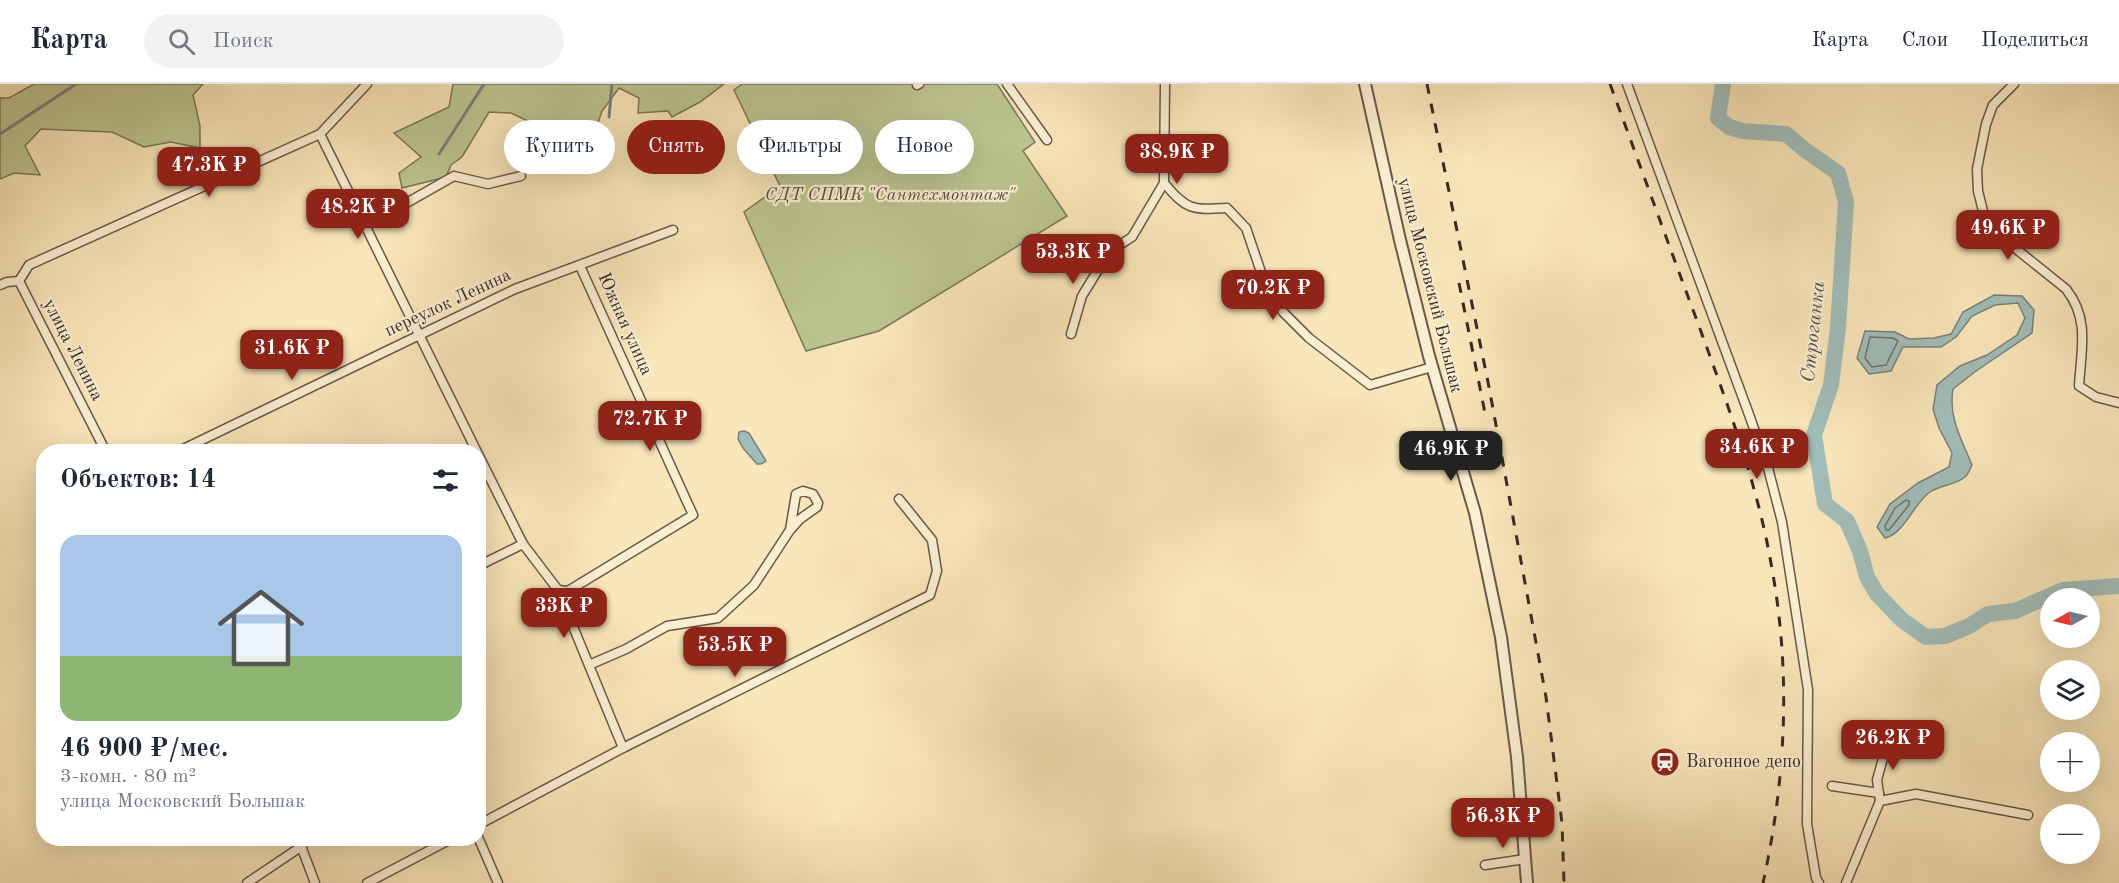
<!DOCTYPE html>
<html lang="ru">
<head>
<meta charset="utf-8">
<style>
  :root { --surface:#fff; --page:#f2f2f3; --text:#1f2937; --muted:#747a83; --line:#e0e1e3; --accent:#8f2418 }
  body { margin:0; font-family:"Old Standard TT",serif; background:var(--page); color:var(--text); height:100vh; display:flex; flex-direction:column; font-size:22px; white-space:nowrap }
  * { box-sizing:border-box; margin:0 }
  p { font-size:20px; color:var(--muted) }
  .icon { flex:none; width:33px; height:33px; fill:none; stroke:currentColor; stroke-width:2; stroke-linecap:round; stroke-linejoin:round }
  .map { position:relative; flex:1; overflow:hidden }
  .panel { position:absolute; left:36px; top:360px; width:450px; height:402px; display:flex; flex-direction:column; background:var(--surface); border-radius:24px; box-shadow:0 6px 24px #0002 }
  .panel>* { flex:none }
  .hud { position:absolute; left:504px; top:36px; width:570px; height:54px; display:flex; gap:12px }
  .needle { width:39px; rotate:262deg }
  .tools { position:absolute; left:2040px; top:504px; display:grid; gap:12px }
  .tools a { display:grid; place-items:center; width:60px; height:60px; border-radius:50%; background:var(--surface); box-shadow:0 6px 24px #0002; font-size:30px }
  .price { position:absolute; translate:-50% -51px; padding:0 14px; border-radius:12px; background:var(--accent); color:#fff; font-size:20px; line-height:39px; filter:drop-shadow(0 2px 3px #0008) }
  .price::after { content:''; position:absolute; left:50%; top:36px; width:18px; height:14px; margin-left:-9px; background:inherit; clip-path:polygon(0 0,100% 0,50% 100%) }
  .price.selected { background:#222; color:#fff }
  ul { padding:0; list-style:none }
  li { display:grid; align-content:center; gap:12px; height:318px; padding:0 24px }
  li span { display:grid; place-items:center; height:186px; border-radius:18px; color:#555 }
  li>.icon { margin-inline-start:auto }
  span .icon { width:108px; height:108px; fill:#fffc; stroke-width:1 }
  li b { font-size:26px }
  h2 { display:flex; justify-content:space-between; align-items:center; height:72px; padding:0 24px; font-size:26px }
  .pill { padding:0 21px; border-radius:27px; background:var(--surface); box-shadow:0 6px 24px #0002; font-size:21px; line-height:54px }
  .pill.selected { background:var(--accent); color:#fff }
  header { display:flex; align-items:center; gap:36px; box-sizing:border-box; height:84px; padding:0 30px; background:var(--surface); border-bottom:2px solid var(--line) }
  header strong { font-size:28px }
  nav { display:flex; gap:33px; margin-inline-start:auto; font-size:21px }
  .search { width:420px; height:54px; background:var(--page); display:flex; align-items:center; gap:15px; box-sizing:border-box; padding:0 21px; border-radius:33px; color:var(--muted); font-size:22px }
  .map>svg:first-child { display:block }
  .green { fill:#bcc591; stroke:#7a775a; stroke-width:1.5 }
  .water { fill:#a1bdb9; stroke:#77827d; stroke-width:1.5 }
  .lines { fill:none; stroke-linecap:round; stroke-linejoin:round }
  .shore { stroke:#6d736e; stroke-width:1.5 }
  .stream { stroke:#77827d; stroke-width:3 }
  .river { stroke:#a1bdb9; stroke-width:16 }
  .minor-casing { stroke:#695849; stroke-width:11 }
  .tertiary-casing { stroke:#695849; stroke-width:14 }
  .minor { stroke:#fbefd2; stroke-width:8 }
  .tertiary { stroke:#fbefd2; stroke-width:10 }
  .rail { stroke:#392923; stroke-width:3; stroke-dasharray:10 10; stroke-linecap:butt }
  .labels { text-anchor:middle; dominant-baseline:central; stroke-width:4.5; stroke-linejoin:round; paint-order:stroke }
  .park-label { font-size:18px; font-style:italic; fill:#5a503e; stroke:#fbefd2 }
  .street-label { font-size:18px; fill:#392923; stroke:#fbefd2 }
  .poi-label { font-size:18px; fill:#392923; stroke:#fbefd2; text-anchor:start }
  .water-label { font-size:20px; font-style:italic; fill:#534e48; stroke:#fbefd2 }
</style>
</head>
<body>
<header>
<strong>Карта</strong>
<div class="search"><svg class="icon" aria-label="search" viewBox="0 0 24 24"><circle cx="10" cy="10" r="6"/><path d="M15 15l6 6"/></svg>Поиск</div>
<nav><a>Карта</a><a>Слои</a><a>Поделиться</a></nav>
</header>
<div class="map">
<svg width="2119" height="799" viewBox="0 0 2119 799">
  <rect width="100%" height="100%" fill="#f9e6ba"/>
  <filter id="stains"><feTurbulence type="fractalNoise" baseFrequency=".00333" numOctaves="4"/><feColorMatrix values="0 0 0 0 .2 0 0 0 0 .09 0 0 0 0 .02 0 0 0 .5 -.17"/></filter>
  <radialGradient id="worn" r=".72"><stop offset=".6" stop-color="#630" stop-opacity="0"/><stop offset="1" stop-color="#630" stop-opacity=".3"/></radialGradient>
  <g class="green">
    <path d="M34,0H203L193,11L200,42V64L171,58L144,63L112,48L41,45L25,62L40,91L14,89L0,95V14H9Z"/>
    <path d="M453,0H724L700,18L672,33L668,27L638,29L639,14L619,4L602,27L591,60L574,59L511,29L489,28L462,73L451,81L446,93L402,104L399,89L421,73L394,49L449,23Z"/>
    <path d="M742,0H997L1035,58L1023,67L1067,132L879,247L806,267L744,128L780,102L734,6Z"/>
  </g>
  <g class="water">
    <path d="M1994,211L2022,212L2034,226L2032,249L1976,287L1953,305C1948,334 1962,356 1972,381C1970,385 1968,391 1965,393C1956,401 1940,401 1930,408C1913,420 1905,449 1885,454L1877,443L1890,420L1918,399L1949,383L1952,369L1939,344L1933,325L1937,301L1960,282L1987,271L2017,251L2025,234L2018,219L1995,221L1972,232L1956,253L1941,263H1903L1891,287L1869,290L1857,274L1865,247L1895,248L1909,255L1934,254L1951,250L1963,228Z"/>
    <path d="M744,347L749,349L766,377L761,380H757L743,364L738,355L739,348Z"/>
  </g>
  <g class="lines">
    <g class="shore">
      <path d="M1870,253L1893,254L1898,257L1886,281L1872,283L1865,274Z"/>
      <path d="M1906,416L1909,417V421L1889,446H1886L1885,442L1895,424Z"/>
    </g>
    <g class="stream">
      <path d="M609,33L612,0"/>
      <path d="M0,50L76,0"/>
      <path d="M439,70L484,0"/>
    </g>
    <path class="river" d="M1723,0L1718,34L1729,43L1743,47L1786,50L1805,66L1838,89L1846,118L1838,244L1831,301L1814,351L1825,420L1847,437L1860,467L1867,493L1877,510L1902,536L1926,553L1945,552L1969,542L1988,530L2015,527L2063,506L2119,502"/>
    <g class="minor-casing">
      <g id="minor">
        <path d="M1007,0L1047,56"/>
        <path d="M1627,0L1747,325L1768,384L1782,438L1808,606L1807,740L1816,794L1819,799"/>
        <path d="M2014,0L1993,21L1986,40L1977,85L1978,107L1984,131L1995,148L2066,205C2090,235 2081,266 2079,302L2096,313L2119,319"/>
        <path d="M917,1L919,0"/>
        <path d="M320,50L477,368"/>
        <path d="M1164,99C1187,126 1191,126 1227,124L1246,144L1263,194L1283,228L1309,254L1370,301L1432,283"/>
        <path d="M366,142L454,92L488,100L521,92"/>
        <path d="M19,197L29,181L320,50L367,0"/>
        <path d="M19,197L106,368"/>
        <path d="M0,201L7,198L19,197"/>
        <path d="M1071,250L1082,212L1109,168L1132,153L1164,99L1165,0"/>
        <path d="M177,368L515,205L673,146"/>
        <path d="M478,370L523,460L558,506L623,664"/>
        <path d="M478,482L523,460"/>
        <path d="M558,506L568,507L693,431L580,182"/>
        <path d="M589,581L626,565L667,542L718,534L754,501L790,446L800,435L817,423L818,419L813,410L803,407L796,410L790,446"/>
        <path d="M1832,702L1879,709"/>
        <path d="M1880,717L1877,696L1888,656"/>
        <path d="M478,741L623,664L930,511L937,487L932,456L899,415"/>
        <path d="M478,753L498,799"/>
        <path d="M298,754L315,799"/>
        <path d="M1485,781L1525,775"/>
        <path d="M247,799L302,762"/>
        <path d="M367,799L453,754"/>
        <path d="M1846,799L1880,717L1916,710L2028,731"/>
      </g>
    </g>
    <g class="tertiary-casing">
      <path id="tertiary" d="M1365,0L1400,156L1429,272L1475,429L1501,553L1517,673L1527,799"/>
    </g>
    <use href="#minor" class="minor"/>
    <use href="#tertiary" class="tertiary"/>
    <g class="rail">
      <path d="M1427,0L1489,303L1546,613L1562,739L1564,799"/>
      <path d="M1610,0C1640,81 1669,162 1699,242C1728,322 1758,401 1772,485C1791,589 1786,695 1763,799"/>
      <path d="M1459,199L1486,334"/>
    </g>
  </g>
  <defs>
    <g id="station-disc" transform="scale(1.5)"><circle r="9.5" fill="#8f2418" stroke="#fbefd2"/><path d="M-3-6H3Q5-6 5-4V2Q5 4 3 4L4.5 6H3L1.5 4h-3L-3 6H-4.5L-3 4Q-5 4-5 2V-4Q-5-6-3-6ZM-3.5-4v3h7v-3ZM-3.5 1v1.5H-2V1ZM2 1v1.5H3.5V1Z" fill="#fff"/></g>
  </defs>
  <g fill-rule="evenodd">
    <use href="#station-disc" x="1665" y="678"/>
  </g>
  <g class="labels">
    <g class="park-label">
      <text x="890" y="111">СДТ СПМК "Сантехмонтаж"</text>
    </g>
    <g class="street-label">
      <text transform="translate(1430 201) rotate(76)">улица Московский Большак</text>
      <text transform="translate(448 219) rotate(-25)">переулок Ленина</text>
      <text transform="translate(625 240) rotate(66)">Южная улица</text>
      <text transform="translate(73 266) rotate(63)">улица Ленина</text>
    </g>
    <g class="poi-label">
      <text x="1686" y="678">Вагонное депо</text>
    </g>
    <g class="water-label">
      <text transform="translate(1814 248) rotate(-84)">Строганка</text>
    </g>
  </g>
  <rect width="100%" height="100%" filter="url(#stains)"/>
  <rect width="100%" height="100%" fill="url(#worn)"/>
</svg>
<div class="tools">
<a><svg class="needle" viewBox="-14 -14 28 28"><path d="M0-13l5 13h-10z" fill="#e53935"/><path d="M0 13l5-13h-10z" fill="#747a83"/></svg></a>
<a><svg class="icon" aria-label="layers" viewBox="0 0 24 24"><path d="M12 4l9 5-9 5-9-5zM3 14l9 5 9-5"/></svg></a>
<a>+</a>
<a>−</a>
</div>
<b class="price" style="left:1177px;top:101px">38.9K ₽</b>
<b class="price" style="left:209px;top:114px">47.3K ₽</b>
<b class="price" style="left:358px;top:156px">48.2K ₽</b>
<b class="price" style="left:2008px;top:177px">49.6K ₽</b>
<b class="price" style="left:1073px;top:201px">53.3K ₽</b>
<b class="price" style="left:1273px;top:237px">70.2K ₽</b>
<b class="price" style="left:292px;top:297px">31.6K ₽</b>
<b class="price" style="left:650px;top:368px">72.7K ₽</b>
<b class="price" style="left:1757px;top:396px">34.6K ₽</b>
<b class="price selected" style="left:1451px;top:398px">46.9K ₽</b>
<b class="price" style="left:564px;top:555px">33K ₽</b>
<b class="price" style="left:735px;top:594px">53.5K ₽</b>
<b class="price" style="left:1893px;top:687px">26.2K ₽</b>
<b class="price" style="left:1503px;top:765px">56.3K ₽</b>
<div class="hud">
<a class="pill">Купить</a>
<a class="pill selected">Снять</a>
<a class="pill">Фильтры</a>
<a class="pill">Новое</a>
</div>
<section class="panel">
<h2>Объектов: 14<svg class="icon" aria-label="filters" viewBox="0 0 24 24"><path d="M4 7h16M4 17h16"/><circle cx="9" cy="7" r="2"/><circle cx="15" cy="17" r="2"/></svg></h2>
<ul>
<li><span style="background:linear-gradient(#a9c7e8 65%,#8fb573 0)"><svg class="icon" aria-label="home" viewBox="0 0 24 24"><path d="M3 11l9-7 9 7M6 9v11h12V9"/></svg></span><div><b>46 900 ₽/мес.</b><p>3-комн. · 80 m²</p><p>улица Московский Большак</p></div></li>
</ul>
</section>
</div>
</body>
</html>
